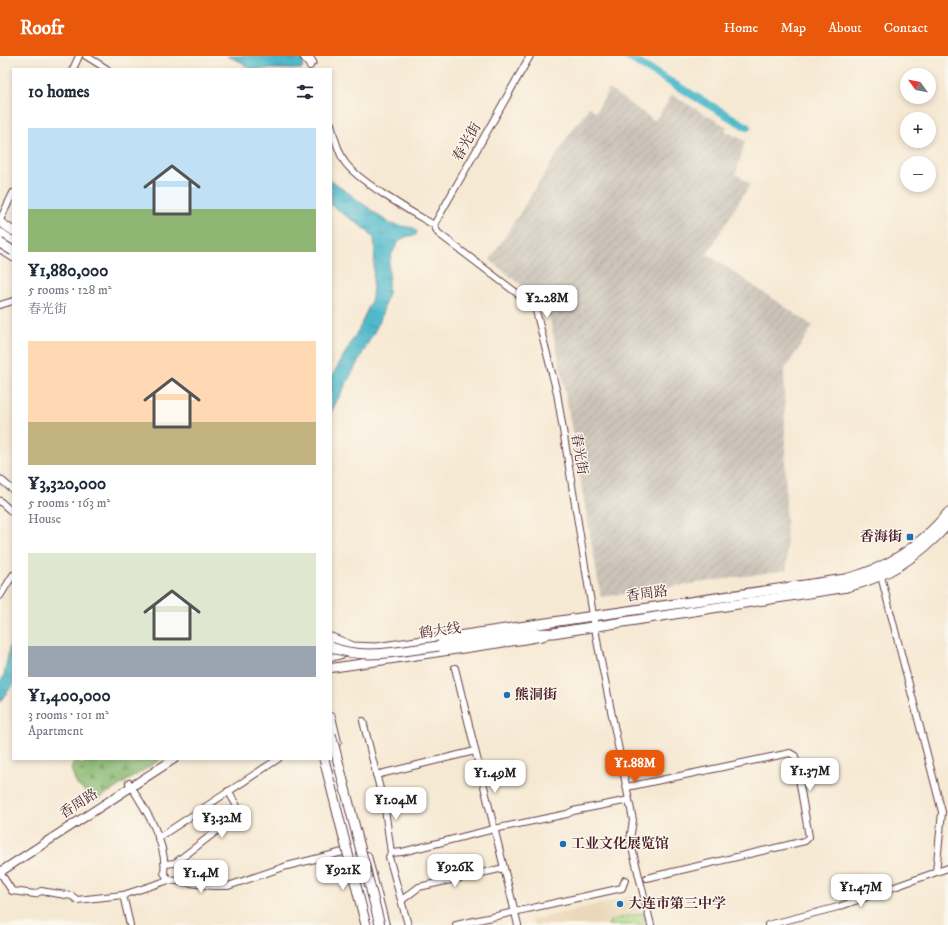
<!DOCTYPE html>
<html lang="en">
<head>
<meta charset="utf-8">
<style>
  :root { --surface:#fff; --page:#f6f6f7; --text:#1f2937; --muted:#747a83; --accent:#ea580c }
  body { margin:0; font-family:"IM FELL DW Pica","Noto Serif SC",serif; background:var(--page); color:var(--text); height:100vh; display:flex; flex-direction:column; font-size:15px; white-space:nowrap }
  * { box-sizing:border-box; margin:0 }
  p { font-size:13px; color:var(--muted) }
  .icon { flex:none; width:22px; height:22px; fill:none; stroke:currentColor; stroke-width:2; stroke-linecap:round; stroke-linejoin:round }
  .map { position:relative; flex:1; overflow:hidden }
  .sheet { position:absolute; left:12px; top:12px; width:320px; height:692px; display:flex; flex-direction:column; background:var(--surface); border-radius:0px; box-shadow:0 2px 6px #0003 }
  .sheet>* { flex:none }
  .needle { width:26px; rotate:303deg }
  .controls { position:absolute; left:900px; top:12px; display:grid; gap:8px }
  .controls a { display:grid; place-items:center; width:36px; height:36px; border-radius:50%; background:var(--surface); box-shadow:0 2px 6px #0003; font-size:20px }
  .price { position:absolute; translate:-50% -34px; padding:0 9px; border-radius:8px; background:#fff; color:#222; font-size:13px; line-height:26px; filter:drop-shadow(0 1px 2px #0008) }
  .price::after { content:''; position:absolute; left:50%; top:24px; width:12px; height:9px; margin-left:-6px; background:inherit; clip-path:polygon(0 0,100% 0,50% 100%) }
  .price.active { background:var(--accent); color:#fff }
  ul { padding:0; list-style:none }
  li { display:grid; align-content:center; gap:8px; height:212px; padding:0 16px }
  li span { display:grid; place-items:center; height:124px; border-radius:0px; color:#555 }
  li>.icon { margin-inline-start:auto }
  span .icon { width:72px; height:72px; fill:#fffc; stroke-width:1 }
  li b { font-size:17px }
  h2 { display:flex; justify-content:space-between; align-items:center; height:48px; padding:0 16px; font-size:17px }
  header { display:flex; align-items:center; gap:24px; box-sizing:border-box; height:56px; padding:0 20px; background:var(--accent); color:#fff }
  header strong { font-size:19px }
  nav { display:flex; gap:22px; margin-inline-start:auto; font-size:14px }
  .map>svg:first-child { display:block }
  .built { fill:#ebd8ba }
  .industrial { fill:url(#industrial-furrows) }
  .green { fill:#adda87; stroke:#7c7c59 }
  .forest { fill:url(#forest-firs); stroke:#6a6c50 }
  .water { fill:url(#water-ripples); stroke:#4c6c7a }
  .lines { fill:none; stroke-linecap:round; stroke-linejoin:round }
  .river { stroke:#4eb9ca; stroke-width:8 }
  .minor-casing { stroke:#643d44; stroke-width:8 }
  .major-casing { stroke:#643d44; stroke-width:10 }
  .highway-casing { stroke:#643d44; stroke-width:11 }
  .minor { stroke:#fff; stroke-width:6 }
  .major { stroke:#fff; stroke-width:8 }
  .highway { stroke:#fff; stroke-width:9 }
  .highway-bridge-casing { stroke:#643d44; stroke-width:11; stroke-linecap:butt }
  .highway-bridge { stroke:#fff; stroke-width:9 }
  .poi-dot { fill:#1f6fb2; stroke:#fbf7ec; stroke-width:1.5 }
  .labels { text-anchor:middle; dominant-baseline:central; stroke-width:3; stroke-linejoin:round; paint-order:stroke }
  .street-label { font-size:14px; fill:#4a1f2b; stroke:#fbf7ec }
  .poi-label { font-size:14px; font-weight:bold; fill:#4a1f2b; stroke:#fbf7ec; text-anchor:start }
</style>
</head>
<body>
<header>
<strong>Roofr</strong>
<nav><a>Home</a><a>Map</a><a>About</a><a>Contact</a></nav>
</header>
<div class="map">
<svg width="948" height="869" viewBox="0 0 948 869">
  <defs>
    <pattern id="industrial-furrows" width="10" height="10" patternUnits="userSpaceOnUse"><rect width="10" height="10" fill="#cbc3b8"/><path d="M-1 1l2-2M0 10L10 0M9 11l2-2" fill="none" stroke="#b0a79e"/></pattern>
    <pattern id="forest-firs" width="22" height="20" patternUnits="userSpaceOnUse"><rect width="22" height="20" fill="#8aba74"/><path d="M5 1l3.5 6h-7zM16 11l3.5 6h-7z" fill="#73975f"/></pattern>
    <pattern id="water-ripples" width="26" height="14" patternUnits="userSpaceOnUse"><rect width="26" height="14" fill="#4eb9ca"/><path d="M2 4q2-2 4 0t4 0M15 11q2-2 4 0t4 0" fill="none" stroke="#4396a4"/></pattern>
  </defs>
  <rect width="100%" height="100%" fill="#fbf7ec"/>
  <filter id="ink" filterUnits="userSpaceOnUse"><feTurbulence type="fractalNoise" baseFrequency=".025" numOctaves="2"/><feDisplacementMap in="SourceGraphic" scale="8" xChannelSelector="R" yChannelSelector="G"/><feConvolveMatrix kernelMatrix="1 2 1 2 8 2 1 2 1" color-interpolation-filters="sRGB"/></filter>
  <filter id="wash" filterUnits="userSpaceOnUse"><feTurbulence type="fractalNoise" baseFrequency=".012" numOctaves="4" result="noise"/><feDisplacementMap in="SourceGraphic" scale="16" xChannelSelector="R" yChannelSelector="G"/><feGaussianBlur stdDeviation="0.9" result="paint"/><feColorMatrix in="noise" values="0 0 0 0 0 0 0 0 0 0 0 0 0 0 0 0 0 1.4 0 .05"/><feComposite in="paint" operator="in"/></filter>
  <g filter="url(#wash)">
    <rect width="100%" height="100%" fill="#f6e9d3"/>
    <path class="built" d="M638,839L646,869H533L532,864Z"/>
    <path class="industrial" d="M609,33L655,65L672,39L727,71L725,75L745,85L736,118L750,128L707,198L813,270L784,315L787,514L601,541L561,313L547,250L490,204L578,65L579,66L589,51L596,56Z"/>
    <path class="green" d="M643,857L646,869H608L611,864Z"/>
    <path class="forest" d="M75,703L82,709L87,703H161L97,744L77,729L71,713Z"/>
    <g class="water">
      <path d="M227,0H305L302,13H250L241,6Z"/>
      <path d="M331,124L390,168L414,172V174L417,175L416,179C411,180 405,180 401,184C392,192 386,211 390,222L388,223V237L380,265L331,356V322L361,269L372,242L375,193L374,182L368,175L331,149Z"/>
      <path d="M13,573V628L0,646V626L4,620Z"/>
    </g>
    <g class="lines">
      <path class="river" d="M626,0L747,71"/>
    </g>
  </g>
  <g filter="url(#ink)">
    <g class="lines">
      <g class="minor-casing">
        <g id="minor">
          <path d="M86,0L107,13"/>
          <path d="M303,0L310,10"/>
          <path d="M309,0L313,6"/>
          <path d="M530,0L434,169L438,177L535,251L557,337L598,590L633,764L630,784L651,869"/>
          <path d="M73,13L79,0"/>
          <path d="M331,68C334,81 338,94 344,105C355,123 414,158 434,169"/>
          <path d="M0,164L13,137"/>
          <path d="M0,249L13,245"/>
          <path d="M0,423L13,434"/>
          <path d="M0,445L13,457"/>
          <path d="M881,520L942,756L936,816"/>
          <path d="M0,540L13,519"/>
          <path d="M455,612L518,869"/>
          <path d="M363,665L385,753L391,797L389,801L408,869"/>
          <path d="M376,719L475,695"/>
          <path d="M129,727C144,751 168,787 164,817L169,824L212,830H228L287,810L343,796"/>
          <path d="M627,731L790,697L795,700L809,781L805,785L647,822"/>
          <path d="M158,782L278,703"/>
          <path d="M391,797L402,796L494,773L567,758L573,755L629,744"/>
          <path d="M165,808L175,807L235,761L237,750L228,735"/>
          <path d="M0,816L12,835L35,838L41,835L72,840L77,844L123,839L169,824"/>
          <path d="M123,839L130,869"/>
          <path d="M402,844L419,831L504,812"/>
          <path d="M456,869L622,832L625,824"/>
          <path d="M768,869L838,851L948,812"/>
        </g>
      </g>
      <g class="major-casing">
        <g id="major">
          <path d="M0,166L13,175"/>
          <path d="M0,192L13,201"/>
          <path d="M331,601L348,596"/>
          <path d="M331,612L522,584L544,580"/>
          <path d="M331,661L337,686"/>
          <path d="M329,703L371,869"/>
          <path d="M367,800L385,869"/>
          <path d="M0,816L174,703"/>
        </g>
      </g>
      <g class="highway-casing">
        <g id="highway">
          <path d="M0,177L13,186"/>
          <path d="M331,582L353,591L376,592L845,523C888,513 920,490 948,457"/>
          <path d="M439,590L521,578L553,577L847,531C888,521 920,500 948,468"/>
        </g>
      </g>
      <use href="#minor" class="minor"/>
      <use href="#major" class="major"/>
      <use href="#highway" class="highway"/>
      <g class="highway-bridge-casing">
        <g id="highway-bridge">
          <path d="M0,187L13,195"/>
          <path d="M331,591C364,605 405,594 439,590"/>
          <path d="M331,678L380,869"/>
          <path d="M324,703L366,869"/>
        </g>
      </g>
      <use href="#highway-bridge" class="highway-bridge"/>
    </g>
  </g>
  <g class="poi-dot">
    <rect x="906" y="477" width="8" height="8" rx="2"/>
    <circle cx="507" cy="639" r="4"/>
    <circle cx="563" cy="788" r="4"/>
    <circle cx="620" cy="848" r="4"/>
  </g>
  <g class="labels">
    <g class="street-label">
      <text transform="translate(467 86) rotate(-60)">春光街</text>
      <text transform="translate(579 398) rotate(81)">春光街</text>
      <text transform="translate(647 538) rotate(-8)">香周路</text>
      <text transform="translate(440 575) rotate(-8)">鹤大线</text>
      <text transform="translate(79 748) rotate(-33)">香周路</text>
    </g>
    <g class="poi-label">
      <text x="902" y="481" text-anchor="end">香海街</text>
      <text x="515" y="639">熊洞街</text>
      <text x="571" y="788">工业文化展览馆</text>
      <text x="628" y="848">大连市第三中学</text>
    </g>
  </g>
</svg>
<div class="controls">
<a><svg class="needle" viewBox="-14 -14 28 28"><path d="M0-13l5 13h-10z" fill="#e53935"/><path d="M0 13l5-13h-10z" fill="#747a83"/></svg></a>
<a>+</a>
<a>−</a>
</div>
<b class="price" style="left:547px;top:263px">¥2.28M</b>
<b class="price active" style="left:635px;top:728px">¥1.88M</b>
<b class="price" style="left:810px;top:736px">¥1.37M</b>
<b class="price" style="left:495px;top:738px">¥1.49M</b>
<b class="price" style="left:396px;top:765px">¥1.04M</b>
<b class="price" style="left:222px;top:783px">¥3.32M</b>
<b class="price" style="left:455px;top:832px">¥926K</b>
<b class="price" style="left:343px;top:835px">¥921K</b>
<b class="price" style="left:201px;top:838px">¥1.4M</b>
<b class="price" style="left:861px;top:852px">¥1.47M</b>
<section class="sheet">
<h2>10 homes<svg class="icon" aria-label="filters" viewBox="0 0 24 24"><path d="M4 7h16M4 17h16"/><circle cx="9" cy="7" r="2"/><circle cx="15" cy="17" r="2"/></svg></h2>
<ul>
<li><span style="background:linear-gradient(#bfe0f5 65%,#8fb573 0)"><svg class="icon" aria-label="home" viewBox="0 0 24 24"><path d="M3 11l9-7 9 7M6 9v11h12V9"/></svg></span><div><b>¥1,880,000</b><p>5 rooms · 128 m²</p><p>春光街</p></div></li>
<li><span style="background:linear-gradient(#ffd9b3 65%,#c2b280 0)"><svg class="icon" aria-label="home" viewBox="0 0 24 24"><path d="M3 11l9-7 9 7M6 9v11h12V9"/></svg></span><div><b>¥3,320,000</b><p>5 rooms · 163 m²</p><p>House</p></div></li>
<li><span style="background:linear-gradient(#dfe7d0 75%,#9aa5b1 0)"><svg class="icon" aria-label="home" viewBox="0 0 24 24"><path d="M3 11l9-7 9 7M6 9v11h12V9"/></svg></span><div><b>¥1,400,000</b><p>3 rooms · 101 m²</p><p>Apartment</p></div></li>
</ul>
</section>
</div>
</body>
</html>
